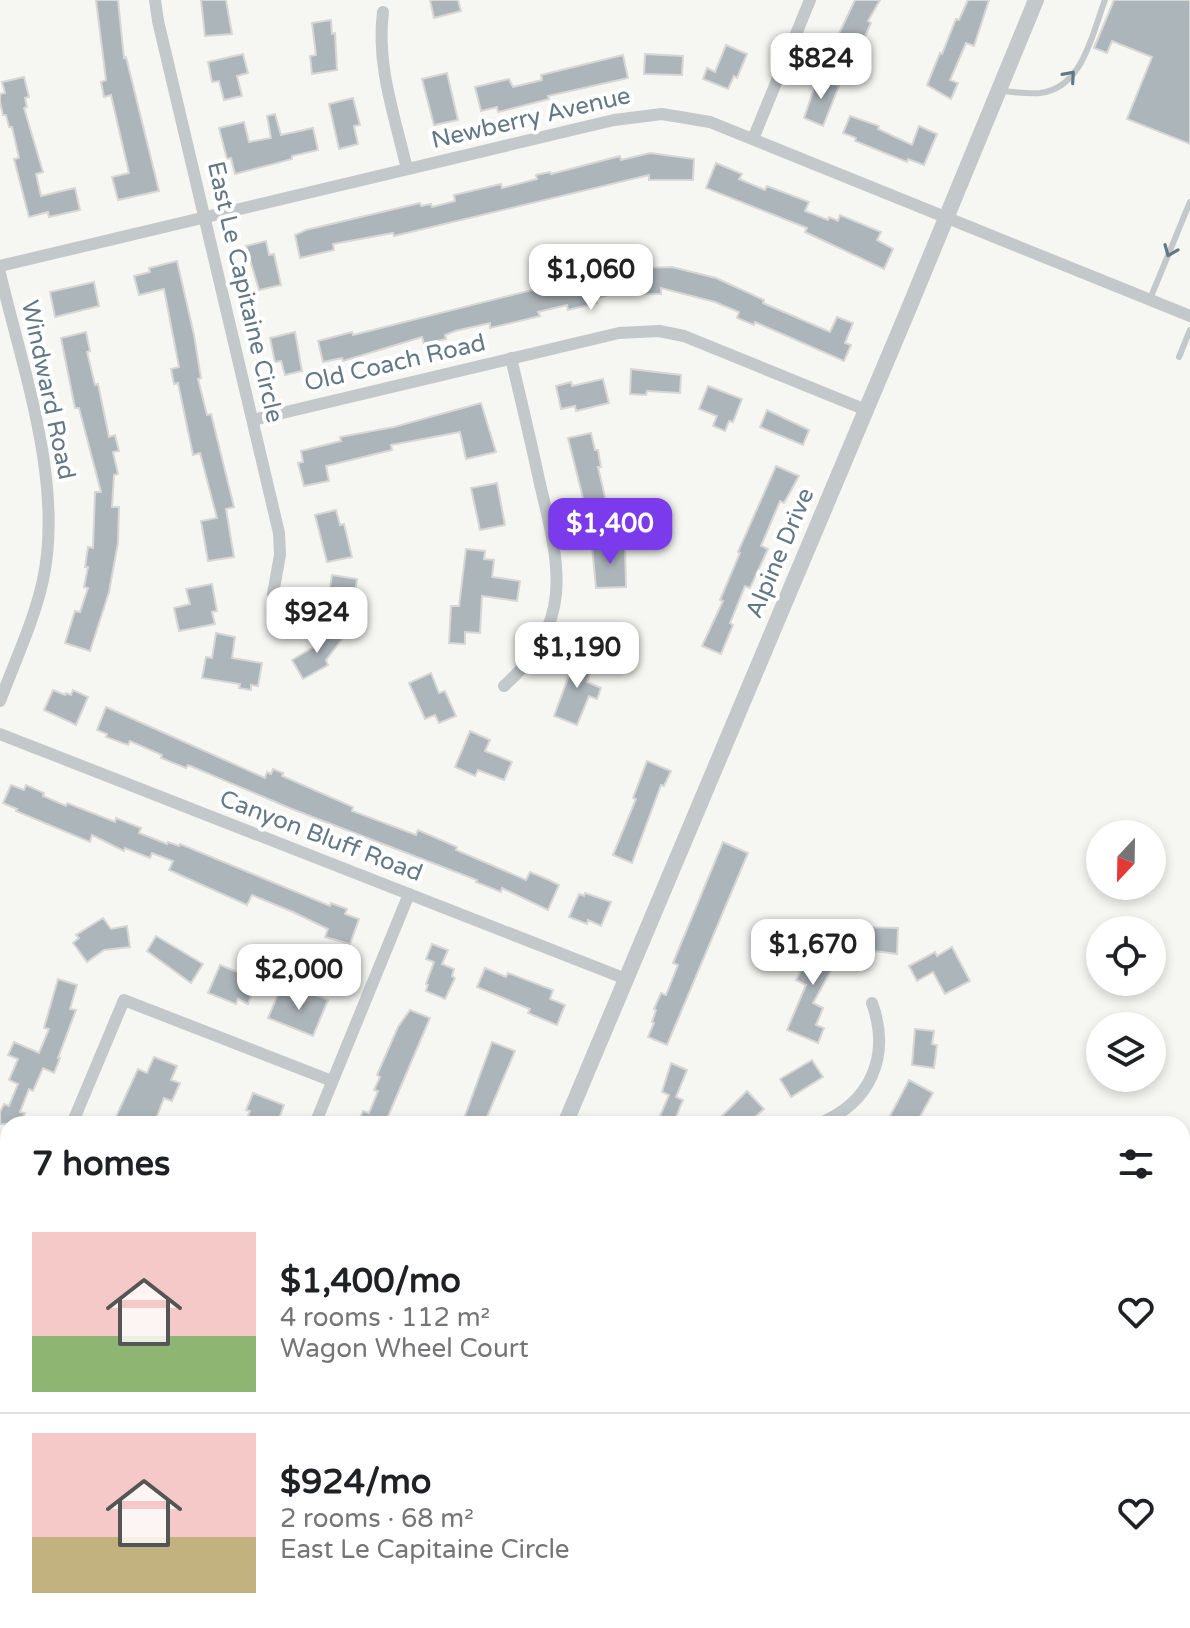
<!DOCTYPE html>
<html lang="en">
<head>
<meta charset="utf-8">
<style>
  :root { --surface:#fff; --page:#f2f2f2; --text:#202124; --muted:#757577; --line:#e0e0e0; --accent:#7c3aed }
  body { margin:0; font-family:"Varela Round",sans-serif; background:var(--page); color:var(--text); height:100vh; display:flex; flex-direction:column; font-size:30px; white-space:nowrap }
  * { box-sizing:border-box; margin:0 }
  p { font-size:26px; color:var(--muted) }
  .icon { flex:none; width:44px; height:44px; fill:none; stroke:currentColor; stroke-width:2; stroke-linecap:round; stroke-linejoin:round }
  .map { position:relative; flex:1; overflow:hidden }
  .drawer { position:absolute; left:0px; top:1116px; width:1190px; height:512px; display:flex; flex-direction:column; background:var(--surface); border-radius:24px 24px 0 0; box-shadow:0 4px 12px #0003 }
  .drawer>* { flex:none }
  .needle { width:52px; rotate:202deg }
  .tools { position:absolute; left:1086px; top:820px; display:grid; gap:16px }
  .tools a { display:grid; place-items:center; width:80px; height:80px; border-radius:50%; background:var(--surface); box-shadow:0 4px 12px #0003; font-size:40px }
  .price { position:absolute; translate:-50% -68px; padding:0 18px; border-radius:16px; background:#fff; color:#222; font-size:26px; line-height:52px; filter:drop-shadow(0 2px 4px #0008) }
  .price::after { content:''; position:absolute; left:50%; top:48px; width:24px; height:18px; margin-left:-12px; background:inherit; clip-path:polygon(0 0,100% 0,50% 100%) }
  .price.active { background:var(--accent); color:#fff }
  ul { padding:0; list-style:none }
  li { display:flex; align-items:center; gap:24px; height:200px; padding:0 32px }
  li+li { border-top:2px solid var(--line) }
  li span { display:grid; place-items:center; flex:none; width:224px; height:160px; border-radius:0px; color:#555 }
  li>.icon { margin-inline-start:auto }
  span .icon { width:96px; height:96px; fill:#fffc; stroke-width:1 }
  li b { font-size:34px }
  h2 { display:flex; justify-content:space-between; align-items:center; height:96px; padding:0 32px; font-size:34px }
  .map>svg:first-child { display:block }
  .building { fill:#acb5ba; stroke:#d8d7d5; stroke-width:2 }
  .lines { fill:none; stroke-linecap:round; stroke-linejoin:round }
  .service { stroke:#c3c8ca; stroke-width:6 }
  .minor { stroke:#c3c8ca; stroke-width:12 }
  .tertiary { stroke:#c3c8ca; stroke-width:16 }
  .oneway { stroke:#637885 }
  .labels { text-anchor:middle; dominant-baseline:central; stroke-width:8; stroke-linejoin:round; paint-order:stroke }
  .street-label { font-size:24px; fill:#637885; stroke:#fff }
</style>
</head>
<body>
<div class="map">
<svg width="1190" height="1628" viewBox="0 0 1190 1628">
  <rect width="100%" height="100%" fill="#f6f6f2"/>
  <g class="building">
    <path d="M96,0H118L124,58L126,57L159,191L118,200L112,177L129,173L111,95L104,97L101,82L106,80Z"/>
    <path d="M201,0H226L232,34L205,36Z"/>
    <path d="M430,0H458L461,11L434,18Z"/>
    <path d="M855,0H880L868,21L871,23L853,63L834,55L839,41L836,40Z"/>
    <path d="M968,0H989L974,46L966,43L950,80L958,83L951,99L927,85L940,53L942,54L956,19L959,20Z"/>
    <path d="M1114,0H1190V144L1127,119L1152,57L1112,41L1107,53L1094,48Z"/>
    <path d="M331,20L332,34L335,33L337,70L312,74L310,56L316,55L312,23Z"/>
    <path d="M726,45L747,54L737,78L734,76L728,89L703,79L707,68L715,72Z"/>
    <path d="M243,54L248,73L237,76L242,96L224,100L219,81L212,82L208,62Z"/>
    <path d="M645,54L683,56L682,75L644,74Z"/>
    <path d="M623,55L628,78L548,96L549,99L498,112L497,107L481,111L475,87L509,79L513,87L542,80L541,75Z"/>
    <path d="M447,73L458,120L434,125L422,79Z"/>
    <path d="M24,77L29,97L25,98L27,107L24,108L43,172L36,174L41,196L75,188L80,210L49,217L48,212L29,217L14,159L19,158L12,127H9L6,115H3L0,102V94L5,93L2,82Z"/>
    <path d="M818,77L839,86L823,126L804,118Z"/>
    <path d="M353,98L360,125L354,126L358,144L339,149L329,104Z"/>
    <path d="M275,114L281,135L313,128L318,150L292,156V159L235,174L231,158L227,159L219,128L244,122L249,142L271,138L267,116Z"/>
    <path d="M850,116L879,126L878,129L912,145L919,126L937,134L924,165L908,159L907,162L855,141L856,138L843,133Z"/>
    <path d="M650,153L694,159L693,180H649V175L394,236L393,233L333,244L334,250L300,258L295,235L306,230L420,203L421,206L431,204L432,207L455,201L454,195L501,184L502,188L537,179L536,175L550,172L551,174L620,156L621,160Z"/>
    <path d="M716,163L742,174L739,179L765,190L767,186L809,202L805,211L828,220L829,217L838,221L840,215L881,232L877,240L893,249L884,269L805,232L807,228L706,188Z"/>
    <path d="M266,241L269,255L274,254L281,285L259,290L246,246Z"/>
    <path d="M177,261L194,335L201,378L198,379L207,415L211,414L234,507L226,509L234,557L208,561L201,521L217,518L200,453L193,455L178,383L174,384L171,369L179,367L164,289L139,295L134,276L150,272L149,268Z"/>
    <path d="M672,267L716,278L764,300L763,303L830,332L837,317L853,323L845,343L851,345L844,361L755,322L754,325L737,318L739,312L715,302L661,288V294H641V290H608L609,295L596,298L597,303L568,310L567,305L538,312L540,316L490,328V323L455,331L445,335L446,339L424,344L422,337L343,361L342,358L323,362L318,341L352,332L353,335L552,285L553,289L580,283L578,273L590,270L592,278L621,269Z"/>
    <path d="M94,282L99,306L55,317L50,292Z"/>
    <path d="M86,332L90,351L87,352L95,385L98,384L109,437L115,435L119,451L113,452L118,474L114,475L112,507H119L118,543L109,592L90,651L65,643L75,611L80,612L88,588L84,587L88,567H85L88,547L93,548L95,492H101L79,408H75L61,338Z"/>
    <path d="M295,332L302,371L285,375L281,361L275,362L270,338Z"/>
    <path d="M631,369L681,375L680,393L647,391L646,395L630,394Z"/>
    <path d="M603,379L609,403L576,411L575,406L561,409L556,386L571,382L572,386Z"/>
    <path d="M708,386L742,399L733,422L729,421L725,431L713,426L717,416L699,409Z"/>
    <path d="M481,403L496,452L466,459L460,432L391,445L392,450L326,466L329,481L304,486L298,463L303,462L301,451L341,441L340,437L394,427Z"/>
    <path d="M767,410L809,430L803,445L760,427Z"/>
    <path d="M591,433L595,450H598L601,467H598L607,506L610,505L614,523L586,529L582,511L586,510L568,438Z"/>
    <path d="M776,466L799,476L784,503L780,501L761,546L768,549L750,588L745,586L730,623L733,625L721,654L702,646L723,601L720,600L740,553L738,552Z"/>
    <path d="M497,483L505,525L480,530L471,488Z"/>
    <path d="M336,510L340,525L344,524L352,557L327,562L315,515Z"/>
    <path d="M625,545L626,587L596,588L592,546Z"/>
    <path d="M466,549L485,551L484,559L494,560L492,577L520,581L517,601L482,596L480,633L465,632V644L449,643L451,606H459Z"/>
    <path d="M332,575L357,579L352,616L326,611Z"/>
    <path d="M212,584L217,611L212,612L215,624L179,631L174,608L190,604L186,589Z"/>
    <path d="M329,629L342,639L326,660L328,665L303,679L292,660L317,645Z"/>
    <path d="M216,633L235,637L232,658L262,663L258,686L251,685V690L239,688L240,684L202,678L206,657L212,658Z"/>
    <path d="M578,651L595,658L587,682L601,688L597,699L589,696L577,725L554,716Z"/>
    <path d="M431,673L439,693L445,691L456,716L439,723L435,715L425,719L409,683Z"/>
    <path d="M53,690L65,695L66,693L71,695L73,690L88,697L76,725L44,710Z"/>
    <path d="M106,707L265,778L267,772L271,774L273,769L283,773L282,776L353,807L352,811L416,835L418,830L457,847L456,850L526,880L530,872L549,880L559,885L548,910L502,888L501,892L476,882L477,880L292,809L188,765L186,768L161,758L162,755L130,741L128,745L106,737L107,734L97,730Z"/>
    <path d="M470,731L490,740L485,751L512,762L504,780L478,770L475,776L455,767Z"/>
    <path d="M647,761L671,771L664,786L661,785L632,863L613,855L636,799L633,798Z"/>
    <path d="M11,785L24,790L26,785L44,793L43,796L66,806L67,803L115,822L116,818L141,828L139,833L167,844L168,842L179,846L180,844L330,906L331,903L347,909L345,914L359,919L350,944L325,937L328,929L293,912L252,895L247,905L169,870L173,861L152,853L150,858L125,848L124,851L92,835L90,842L16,811L17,809L3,803Z"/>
    <path d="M723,842L748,853L667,1045L648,1037L654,1023L652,1022L656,1010L654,1009L661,993L666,995L678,965L673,963Z"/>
    <path d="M585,893L611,902L601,926L588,920L587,924L569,917L579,894L584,896Z"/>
    <path d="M103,918L111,929L127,926L130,947L104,950L87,962L73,943L79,938L76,935Z"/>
    <path d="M860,927L898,928L897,954L859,949Z"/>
    <path d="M814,929L837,942L832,952L839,956L813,1003L823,1008L816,1025L824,1028L818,1043L787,1030L806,985L796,980L815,945L808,942Z"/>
    <path d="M156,936L203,964L191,983L147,951Z"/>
    <path d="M432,944L448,950L442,964L454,969L452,976L455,978L445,999L426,991L428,985L426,984L434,962L426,959Z"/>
    <path d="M952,947L970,981L945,994L933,972L917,981L909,966L935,952L937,956Z"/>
    <path d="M220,965L257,980L248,1004L238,999L236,1004L208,993Z"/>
    <path d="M485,968L506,977L508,973L553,990L550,999L565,1005L557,1025L528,1013L530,1009L477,987Z"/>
    <path d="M58,979L77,985L70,1009L76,1010L58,1058H60L54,1073L43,1068L33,1091L29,1089L20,1112L25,1113L21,1124H0V1112L4,1104L9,1106L18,1084L9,1080L18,1059L8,1055L14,1042L39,1053L49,1029L44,1028Z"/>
    <path d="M279,992L304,1002L308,992L328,1000L313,1036L268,1018Z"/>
    <path d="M410,1010L430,1018L386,1121L393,1124H357L363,1111L369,1113L378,1091L374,1090L380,1077L377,1075L398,1027Z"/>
    <path d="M915,1029L934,1031L932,1044L937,1045L934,1068L912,1065Z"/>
    <path d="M492,1042L515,1051L484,1124H462Z"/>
    <path d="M154,1057L177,1066L171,1080L180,1083L172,1101L164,1098L154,1124H127L115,1119L138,1069L147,1073Z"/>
    <path d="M812,1060L823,1077L791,1097L780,1079Z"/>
    <path d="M671,1063L687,1070L676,1097L683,1100L674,1122L660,1116L669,1095L662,1092Z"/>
    <path d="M909,1080L933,1093L916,1124H905L890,1116Z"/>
    <path d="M747,1091L764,1109L747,1124H714Z"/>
    <path d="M253,1093L284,1105L277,1124H245L250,1111L246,1110Z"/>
  </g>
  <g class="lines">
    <g class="service">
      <path d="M1002,91C1014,92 1028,94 1040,93C1083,88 1092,34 1105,0"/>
      <path d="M1150,299L1190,202"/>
      <path d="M1179,357L1190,330"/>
    </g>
    <g class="minor">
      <path d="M155,0L158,21L279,533L280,555L273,594"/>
      <path d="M383,12C376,65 395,117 407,169"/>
      <path d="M753,139L810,0"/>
      <path d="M0,266L614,120L662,114L710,122L1190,316"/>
      <path d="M0,273C22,367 64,483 43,580C34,621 15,661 0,701"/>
      <path d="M253,420L619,333L659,331L684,336L866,410"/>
      <path d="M504,686C575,622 560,567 540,484C531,442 521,400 511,358"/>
      <path d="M0,734L626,979"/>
      <path d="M72,1124L124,1000L332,1081"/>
      <path d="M315,1124L409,894"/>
      <path d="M818,1124C871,1103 891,1056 872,1003"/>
      <path d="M0,1293L8,1275"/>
      <path d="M0,1321L8,1324"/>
      <path d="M1182,1491L1190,1533"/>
      <path d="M1182,1585L1190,1584"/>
      <path d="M645,1620L663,1628"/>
      <path d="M102,1628L106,1620"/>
      <path d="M632,1628L635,1620"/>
    </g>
    <g class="tertiary">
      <path d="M565,1124L909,308L1036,0"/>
      <path d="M347,1628L350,1620"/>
    </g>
  </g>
  <defs><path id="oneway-chevron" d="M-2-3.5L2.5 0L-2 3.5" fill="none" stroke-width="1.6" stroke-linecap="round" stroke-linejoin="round" transform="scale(2)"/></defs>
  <g class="oneway">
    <use href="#oneway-chevron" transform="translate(1070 76) rotate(-49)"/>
    <use href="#oneway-chevron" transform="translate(1170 251) rotate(112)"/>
  </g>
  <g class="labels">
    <g class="street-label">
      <text transform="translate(531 118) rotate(-13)">Newberry Avenue</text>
      <text transform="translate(245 292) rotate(77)">East Le Capitaine Circle</text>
      <text transform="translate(395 363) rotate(-13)">Old Coach Road</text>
      <text transform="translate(48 390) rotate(78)">Windward Road</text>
      <text transform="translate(780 553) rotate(-67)">Alpine Drive</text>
      <text transform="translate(321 836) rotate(21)">Canyon Bluff Road</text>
    </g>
  </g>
</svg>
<div class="tools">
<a><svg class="needle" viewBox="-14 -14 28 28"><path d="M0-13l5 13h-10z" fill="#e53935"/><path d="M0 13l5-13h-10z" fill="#757577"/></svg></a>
<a><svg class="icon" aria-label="locate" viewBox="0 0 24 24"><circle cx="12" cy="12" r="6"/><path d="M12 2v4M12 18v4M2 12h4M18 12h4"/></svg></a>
<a><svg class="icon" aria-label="layers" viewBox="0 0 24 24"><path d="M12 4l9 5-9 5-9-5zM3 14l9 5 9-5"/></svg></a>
</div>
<b class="price" style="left:821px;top:101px">$824</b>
<b class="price" style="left:591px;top:312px">$1,060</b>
<b class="price active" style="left:610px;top:566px">$1,400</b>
<b class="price" style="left:317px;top:655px">$924</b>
<b class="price" style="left:577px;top:690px">$1,190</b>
<b class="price" style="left:813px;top:987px">$1,670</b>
<b class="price" style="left:299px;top:1012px">$2,000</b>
<section class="drawer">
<h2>7 homes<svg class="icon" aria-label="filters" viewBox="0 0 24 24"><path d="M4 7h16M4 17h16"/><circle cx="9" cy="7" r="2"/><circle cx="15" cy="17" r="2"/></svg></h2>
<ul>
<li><span style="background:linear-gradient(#f6c9c9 65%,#8fb573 0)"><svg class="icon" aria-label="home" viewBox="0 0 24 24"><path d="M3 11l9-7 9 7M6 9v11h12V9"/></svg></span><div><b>$1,400/mo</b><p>4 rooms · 112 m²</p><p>Wagon Wheel Court</p></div><svg class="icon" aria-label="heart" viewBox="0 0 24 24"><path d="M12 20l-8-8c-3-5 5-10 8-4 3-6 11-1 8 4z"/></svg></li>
<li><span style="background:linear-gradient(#f6c9c9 65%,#c2b280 0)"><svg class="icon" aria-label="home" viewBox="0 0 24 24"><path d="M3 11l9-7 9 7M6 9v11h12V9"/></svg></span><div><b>$924/mo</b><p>2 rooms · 68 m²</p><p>East Le Capitaine Circle</p></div><svg class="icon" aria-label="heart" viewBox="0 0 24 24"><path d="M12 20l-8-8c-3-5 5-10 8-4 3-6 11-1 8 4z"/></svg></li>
</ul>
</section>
</div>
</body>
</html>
